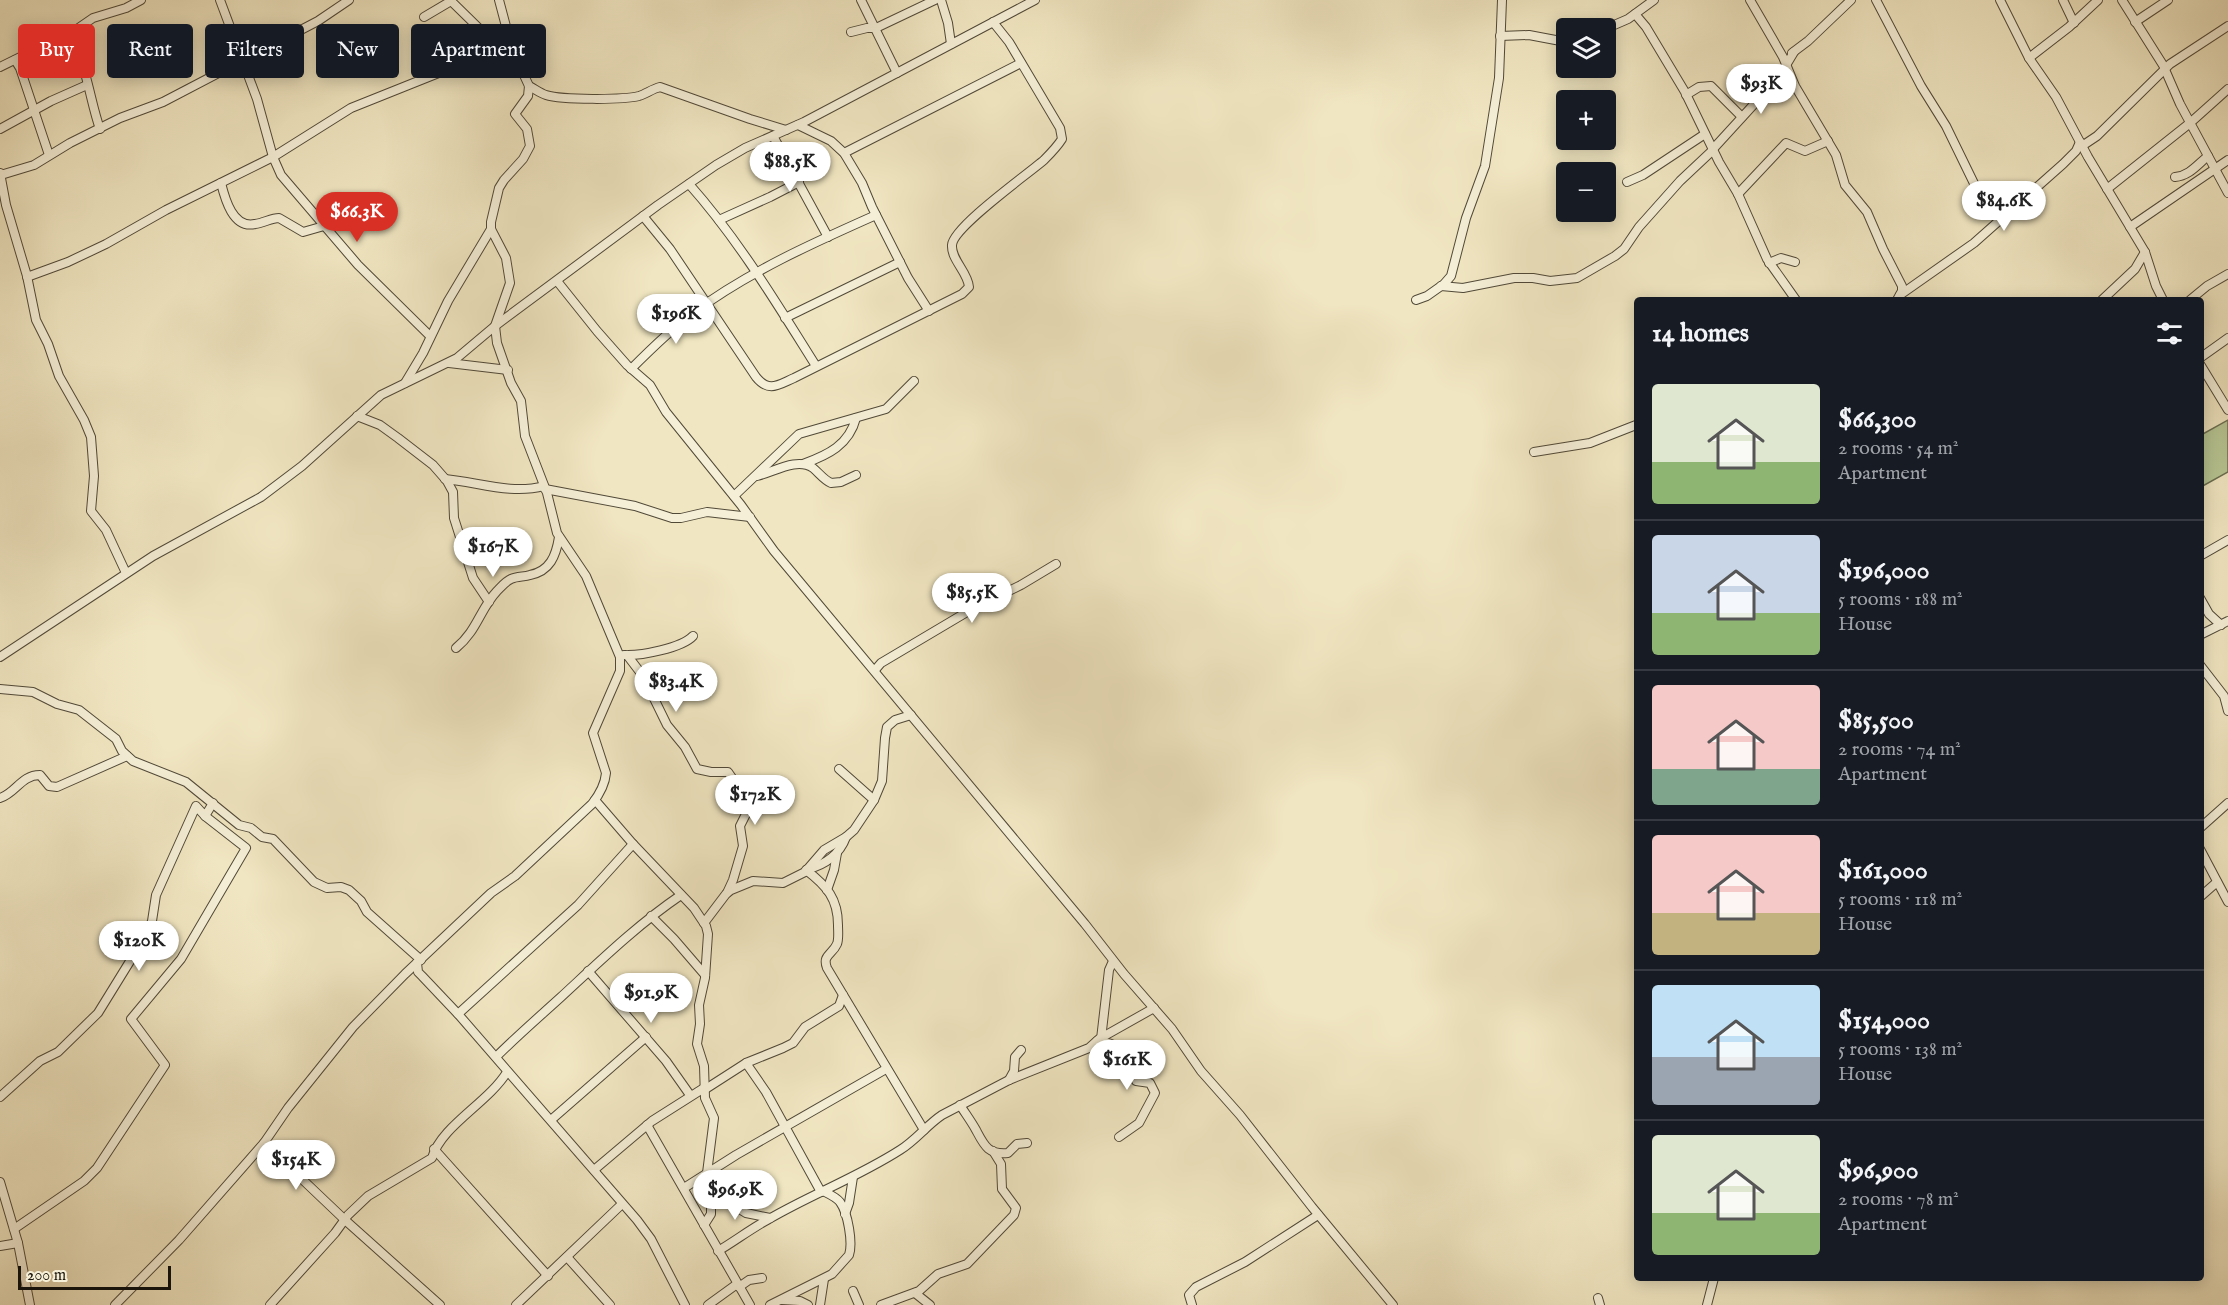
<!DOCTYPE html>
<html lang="en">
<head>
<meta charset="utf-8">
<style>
  :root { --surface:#171b24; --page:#242831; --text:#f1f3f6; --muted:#9ea1a6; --line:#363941; --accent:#d93025 }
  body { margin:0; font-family:"IM FELL English",serif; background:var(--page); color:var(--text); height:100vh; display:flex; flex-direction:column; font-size:22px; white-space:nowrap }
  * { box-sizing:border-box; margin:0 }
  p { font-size:20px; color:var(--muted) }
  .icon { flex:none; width:33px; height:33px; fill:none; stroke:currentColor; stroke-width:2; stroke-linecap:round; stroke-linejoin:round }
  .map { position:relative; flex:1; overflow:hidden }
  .drawer { position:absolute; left:1634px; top:297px; width:570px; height:984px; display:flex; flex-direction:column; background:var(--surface); border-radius:6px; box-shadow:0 3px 15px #0003 }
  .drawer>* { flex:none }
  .banner { position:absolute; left:18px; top:24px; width:570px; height:54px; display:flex; gap:12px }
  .buttons { position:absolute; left:1556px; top:18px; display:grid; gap:12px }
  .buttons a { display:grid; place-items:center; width:60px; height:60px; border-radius:6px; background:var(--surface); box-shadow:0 3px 15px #0003; font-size:30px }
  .scale { position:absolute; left:18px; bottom:15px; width:153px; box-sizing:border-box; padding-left:6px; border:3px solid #1c150b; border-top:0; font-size:16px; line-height:21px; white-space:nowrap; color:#1c150b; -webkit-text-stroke:4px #f5efd7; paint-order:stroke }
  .price { position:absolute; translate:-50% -51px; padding:0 14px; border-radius:21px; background:#fff; color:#222; font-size:20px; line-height:39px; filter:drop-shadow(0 2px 3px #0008) }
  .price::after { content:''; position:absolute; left:50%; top:36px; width:18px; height:14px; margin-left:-9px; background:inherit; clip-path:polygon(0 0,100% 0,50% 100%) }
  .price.selected { background:var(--accent); color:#fff }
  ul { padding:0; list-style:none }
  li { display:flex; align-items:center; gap:18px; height:150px; padding:0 18px }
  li+li { border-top:2px solid var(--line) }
  li span { display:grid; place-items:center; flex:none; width:168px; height:120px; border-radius:6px; color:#555 }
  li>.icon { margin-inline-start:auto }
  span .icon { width:72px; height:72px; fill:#fffc; stroke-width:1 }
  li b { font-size:26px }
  h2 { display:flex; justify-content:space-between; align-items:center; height:72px; padding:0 18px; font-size:26px }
  .tag { padding:0 21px; border-radius:6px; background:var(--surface); box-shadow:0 3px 15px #0003; font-size:21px; line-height:54px }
  .tag.selected { background:var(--accent); color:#fff }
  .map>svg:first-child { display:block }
  .green { fill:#b7c694; stroke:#6a6e50; stroke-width:1.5 }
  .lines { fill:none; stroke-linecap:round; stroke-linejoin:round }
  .minor-casing { stroke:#514938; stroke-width:10 }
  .minor { stroke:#f5efd7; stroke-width:8 }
</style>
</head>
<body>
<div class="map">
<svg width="2228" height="1305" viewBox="0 0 2228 1305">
  <rect width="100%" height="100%" fill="#f0e6c1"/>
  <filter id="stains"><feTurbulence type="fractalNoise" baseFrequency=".00333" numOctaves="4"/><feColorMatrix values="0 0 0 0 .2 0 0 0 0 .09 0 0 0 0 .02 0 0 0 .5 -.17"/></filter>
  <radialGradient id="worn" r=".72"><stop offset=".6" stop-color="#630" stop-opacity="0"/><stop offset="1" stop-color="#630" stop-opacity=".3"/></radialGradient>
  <path class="green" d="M2228,420V472L2201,487V435Z"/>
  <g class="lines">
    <g class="minor-casing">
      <g id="minor">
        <path d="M220,0L257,99L273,157L281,175L358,265L430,336"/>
        <path d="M450,0L493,42L516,58"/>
        <path d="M861,0L897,73"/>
        <path d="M941,0L948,23L951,44"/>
        <path d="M1750,0L1783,57L1795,86L1836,155L1845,185L1867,212L1883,249L1902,286V291L1897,300"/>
        <path d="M1876,0L1921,86L1946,126L1985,206L1992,215L2001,217"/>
        <path d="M2000,0L2029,58L2056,97L2088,157L2145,252L2156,286L2163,300"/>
        <path d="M2063,0L2074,23"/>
        <path d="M2122,0L2163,65L2180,104L2228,193"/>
        <path d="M1635,14L1646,27L1685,92L1719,162L1738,194L1767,259L1796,300"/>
        <path d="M424,17L451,1"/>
        <path d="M2135,22L2168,0"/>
        <path d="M1605,29L1628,19L1654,0"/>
        <path d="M75,31C73,49 82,61 86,77C91,95 94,112 100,129"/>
        <path d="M851,32L867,28H876L935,0"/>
        <path d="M1500,36L1529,35L1566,42"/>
        <path d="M1792,53L1808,41L1851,0"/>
        <path d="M2029,58L2069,27L2098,0"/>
        <path d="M15,60L20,68L49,155"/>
        <path d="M0,67L77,29L93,18L126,8L141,0"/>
        <path d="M529,86C535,89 540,93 546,95C562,100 623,100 639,96C646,94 652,89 660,87L750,119L786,130"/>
        <path d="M1686,95L1699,87L1711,86L1742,117"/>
        <path d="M798,125L831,141L844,153L862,183L872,207L908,278L929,311"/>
        <path d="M0,129L51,101L87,85"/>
        <path d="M773,136L828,237"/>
        <path d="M2082,146L2097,136L2170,64L2228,26"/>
        <path d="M1713,149L1779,77L1794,52"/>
        <path d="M844,153L1021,63"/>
        <path d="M0,173L6,205L27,276L36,320L48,344L59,376L84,420L91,437L94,476L91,511L106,530L126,573"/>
        <path d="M1,175L34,165L70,143L120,118L163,102L318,21L349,0"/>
        <path d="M2175,177C2189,176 2197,165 2208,156"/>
        <path d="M1627,182L1643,175L1705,134"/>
        <path d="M221,183C225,199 233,229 255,224C264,223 271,218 279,218L303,232L324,226"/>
        <path d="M689,184C738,239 777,304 816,366"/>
        <path d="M2107,189L2190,123L2228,89"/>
        <path d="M1738,194L1786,143L1805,151L1828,141"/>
        <path d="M643,216L670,249L756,377C769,393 778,385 794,378L962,294L969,287C968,272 951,260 952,245C953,227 1028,174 1044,160C1051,153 1057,147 1062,139L1060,128L1009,42L993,22"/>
        <path d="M719,220L770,197L799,182"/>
        <path d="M2130,227L2228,160"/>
        <path d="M1769,263L1781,258L1795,262"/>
        <path d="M27,277L68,262L106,244L166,210L273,157L351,108L451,68L490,50L503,49"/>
        <path d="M557,281L597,331L627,365L650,385L666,412L741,505L774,551L1085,924L1124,974L1172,1029L1201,1071L1240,1115L1312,1207L1393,1305"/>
        <path d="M1441,286L1463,288L1514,278H1533L1550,281L1577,278L1615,256L1624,249L1639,227L1680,181L1713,150"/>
        <path d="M1900,295L1974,243L2063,164L2076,151L2080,142"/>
        <path d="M1416,300L1427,296L1444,284L1451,276L1466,218L1485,166L1499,78L1502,0"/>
        <path d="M2102,300L2135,269L2145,252"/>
        <path d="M2190,300L2207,286L2228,274"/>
        <path d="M785,318L900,262"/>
        <path d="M2200,358L2228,338"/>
        <path d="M449,363L508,370"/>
        <path d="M2200,364L2228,410"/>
        <path d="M631,369C650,350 671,329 693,313C748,272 813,243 876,215"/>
        <path d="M405,383L423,353L448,301L491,229"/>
        <path d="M357,416L380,425L398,438L433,465L447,481L453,492L454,518L473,578L489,602"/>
        <path d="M1534,452L1590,443L1636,425"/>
        <path d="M803,464C828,455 849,445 856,418"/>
        <path d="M757,476C774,472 797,457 813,468C819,473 824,480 831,483L841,482L856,475"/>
        <path d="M445,479C478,482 511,495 544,486"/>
        <path d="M545,489L635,506L672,518H681L707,512L750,517"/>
        <path d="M734,496L799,434L886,409L914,381"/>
        <path d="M2200,556L2228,540"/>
        <path d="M2200,598L2209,614L2221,625"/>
        <path d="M2200,635L2228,621"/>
        <path d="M456,648C477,631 480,609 497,591C501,587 506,581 511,579C517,576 524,577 530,575C550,571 556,556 559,537"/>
        <path d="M624,655C640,656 682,648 693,636"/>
        <path d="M627,655L643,676L667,725L685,747L697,769L711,772H728L742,792L747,812L740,826L743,846L733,880L727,893"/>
        <path d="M0,657L153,556L261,497L302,466L381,395L457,358L495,326L658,205L716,165L745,148L804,122L1035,0"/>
        <path d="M2200,665L2224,696L2228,711"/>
        <path d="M875,670L881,663L972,609L1021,585L1056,564"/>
        <path d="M0,689L33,692L57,704L79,710L116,739L122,751L133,761L186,782L239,825L251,828L262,837L273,839L314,882L327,888L341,887L349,890L361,901L367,912L421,960"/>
        <path d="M839,769L874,800"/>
        <path d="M0,798C16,793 21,775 40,775L49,786L57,787L127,756"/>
        <path d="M595,800L633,844L694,908L706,926L708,934L705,978L699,1005L700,1024L697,1044L704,1066L705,1098L714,1118L707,1173L711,1195V1214L704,1225"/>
        <path d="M2200,828L2228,803"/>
        <path d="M2200,849L2228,902"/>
        <path d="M808,869C825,865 840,854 846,837"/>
        <path d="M806,870C827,886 838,899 838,925C838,931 839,939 837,944C832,955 822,955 827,968L924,1130"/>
        <path d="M827,890L834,870L837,853"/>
        <path d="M2200,897L2217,882"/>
        <path d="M651,916L674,939L705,975"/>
        <path d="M704,923L726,894L731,890L753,881L783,883L805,872L824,850L846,837L854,830L874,800L882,781L885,738L887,727L895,720L911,715"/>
        <path d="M417,963L418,972L422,976L458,1014L637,1220L651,1239L685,1305"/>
        <path d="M588,971L666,1061L690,1095"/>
        <path d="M458,1014L578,905L633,844"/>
        <path d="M1101,1039L1109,970L1113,961"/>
        <path d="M1097,1041C1115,1042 1130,1053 1139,1068L1135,1077L1136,1081L1150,1083L1155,1093L1139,1123L1119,1137"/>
        <path d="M496,1057C517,1036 539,1017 561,997C600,961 637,925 681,895"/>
        <path d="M746,1063L766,1092L821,1192"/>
        <path d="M1009,1080L1014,1071L1015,1057L1021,1050"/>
        <path d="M704,1090L746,1063L783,1048L793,1043L805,1027L839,1006L843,995"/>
        <path d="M0,1097L40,1061L58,1052L98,1013L148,932L152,921L156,895L196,806L205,816L213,803"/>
        <path d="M960,1105C965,1113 971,1121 976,1130C984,1145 988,1155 1008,1153L1017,1144L1027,1143"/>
        <path d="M551,1120L646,1037"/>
        <path d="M647,1125L750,1305"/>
        <path d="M264,1143L345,1220L440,1305"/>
        <path d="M434,1149L548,1276"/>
        <path d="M594,1170L652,1121L704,1088"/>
        <path d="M0,1182L18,1243L30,1305"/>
        <path d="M684,1188L736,1155L886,1069"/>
        <path d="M710,1191L746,1213L770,1218"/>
        <path d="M845,1214L849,1203L853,1177"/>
        <path d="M14,1229L84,1181L97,1168L165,1065L131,1019L181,959L246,848L205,816"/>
        <path d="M0,1246L18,1243"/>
        <path d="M718,1251C735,1241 752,1228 769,1219C812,1194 858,1177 900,1150C916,1140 927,1125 942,1115L1009,1080L1089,1048L1099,1039L1154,1008"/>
        <path d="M567,1257L610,1305"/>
        <path d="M739,1287L749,1280L762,1278"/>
        <path d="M853,1291L859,1305"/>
        <path d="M915,1293L930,1305"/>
        <path d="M1598,1298L1600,1305"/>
        <path d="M782,1300L800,1301L808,1305"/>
        <path d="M115,1305L179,1240L264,1143L288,1108L353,1027L405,974L491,893L515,876L592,804C599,795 605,785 606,773L593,733L620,671V657L586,576L557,533L547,493L525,436L521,401L511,383L497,343L495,326L510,283L506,258L491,229V222L499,188L504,180L523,159L530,146L527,129L515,114L528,96L529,86L512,49L499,0"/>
        <path d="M270,1305L335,1233L348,1215L368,1196L432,1158C441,1126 488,1103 507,1072"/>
        <path d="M516,1305L622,1204"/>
        <path d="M708,1305L737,1284"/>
        <path d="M770,1305L832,1274L849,1255C853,1243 848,1213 840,1202C836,1197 829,1194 823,1191"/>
        <path d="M820,1305L824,1279"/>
        <path d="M881,1305L919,1291L938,1274L967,1264L1014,1215L1016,1208L1002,1189L1001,1164L993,1151"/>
        <path d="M1192,1305L1189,1295L1196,1287L1245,1262L1318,1215"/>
        <path d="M1707,1305L1714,1278"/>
      </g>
    </g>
    <use href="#minor" class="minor"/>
  </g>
  <rect width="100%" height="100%" filter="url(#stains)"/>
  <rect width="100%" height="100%" fill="url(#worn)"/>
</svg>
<div class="buttons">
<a><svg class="icon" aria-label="layers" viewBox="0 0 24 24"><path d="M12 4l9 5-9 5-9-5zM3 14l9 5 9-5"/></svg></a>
<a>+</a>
<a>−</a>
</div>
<div class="scale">200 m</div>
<b class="price" style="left:1761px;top:115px">$93K</b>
<b class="price" style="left:790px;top:193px">$88.5K</b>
<b class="price" style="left:2004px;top:232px">$84.6K</b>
<b class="price selected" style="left:357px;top:243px">$66.3K</b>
<b class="price" style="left:676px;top:345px">$196K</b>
<b class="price" style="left:493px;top:578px">$167K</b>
<b class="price" style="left:972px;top:624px">$85.5K</b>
<b class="price" style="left:676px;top:713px">$83.4K</b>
<b class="price" style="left:755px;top:826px">$172K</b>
<b class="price" style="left:139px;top:972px">$120K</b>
<b class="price" style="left:651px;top:1024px">$91.9K</b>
<b class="price" style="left:1127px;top:1091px">$161K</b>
<b class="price" style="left:296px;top:1191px">$154K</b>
<b class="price" style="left:735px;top:1221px">$96.9K</b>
<div class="banner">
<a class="tag selected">Buy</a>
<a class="tag">Rent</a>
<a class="tag">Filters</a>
<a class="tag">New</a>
<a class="tag">Apartment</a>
</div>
<section class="drawer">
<h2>14 homes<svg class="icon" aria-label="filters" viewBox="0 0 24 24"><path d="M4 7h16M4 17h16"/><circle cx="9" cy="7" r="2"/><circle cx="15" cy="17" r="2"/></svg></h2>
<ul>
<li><span style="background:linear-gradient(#dfe7d0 65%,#8fb573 0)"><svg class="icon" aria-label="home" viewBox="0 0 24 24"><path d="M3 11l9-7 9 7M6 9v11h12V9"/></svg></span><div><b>$66,300</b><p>2 rooms · 54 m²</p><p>Apartment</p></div></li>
<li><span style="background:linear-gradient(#c9d6e8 65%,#8fb573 0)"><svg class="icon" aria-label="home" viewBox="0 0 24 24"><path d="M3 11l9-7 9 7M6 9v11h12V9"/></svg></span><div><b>$196,000</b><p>5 rooms · 188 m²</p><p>House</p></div></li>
<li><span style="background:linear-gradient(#f6c9c9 70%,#7fa58c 0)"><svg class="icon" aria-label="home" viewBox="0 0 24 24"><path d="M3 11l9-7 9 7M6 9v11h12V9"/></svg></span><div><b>$85,500</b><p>2 rooms · 74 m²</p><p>Apartment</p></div></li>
<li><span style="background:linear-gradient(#f6c9c9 65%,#c2b280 0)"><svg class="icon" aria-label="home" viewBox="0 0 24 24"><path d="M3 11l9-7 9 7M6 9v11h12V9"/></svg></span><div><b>$161,000</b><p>5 rooms · 118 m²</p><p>House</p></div></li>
<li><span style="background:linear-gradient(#bfe0f5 60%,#9aa5b1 0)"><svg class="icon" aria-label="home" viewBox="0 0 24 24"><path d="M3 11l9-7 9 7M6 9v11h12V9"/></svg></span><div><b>$154,000</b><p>5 rooms · 138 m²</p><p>House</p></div></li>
<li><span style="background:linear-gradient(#dfe7d0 65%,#8fb573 0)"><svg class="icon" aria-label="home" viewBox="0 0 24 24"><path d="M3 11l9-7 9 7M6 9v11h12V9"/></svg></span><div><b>$96,900</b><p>2 rooms · 78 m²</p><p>Apartment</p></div></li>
</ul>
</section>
</div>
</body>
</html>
